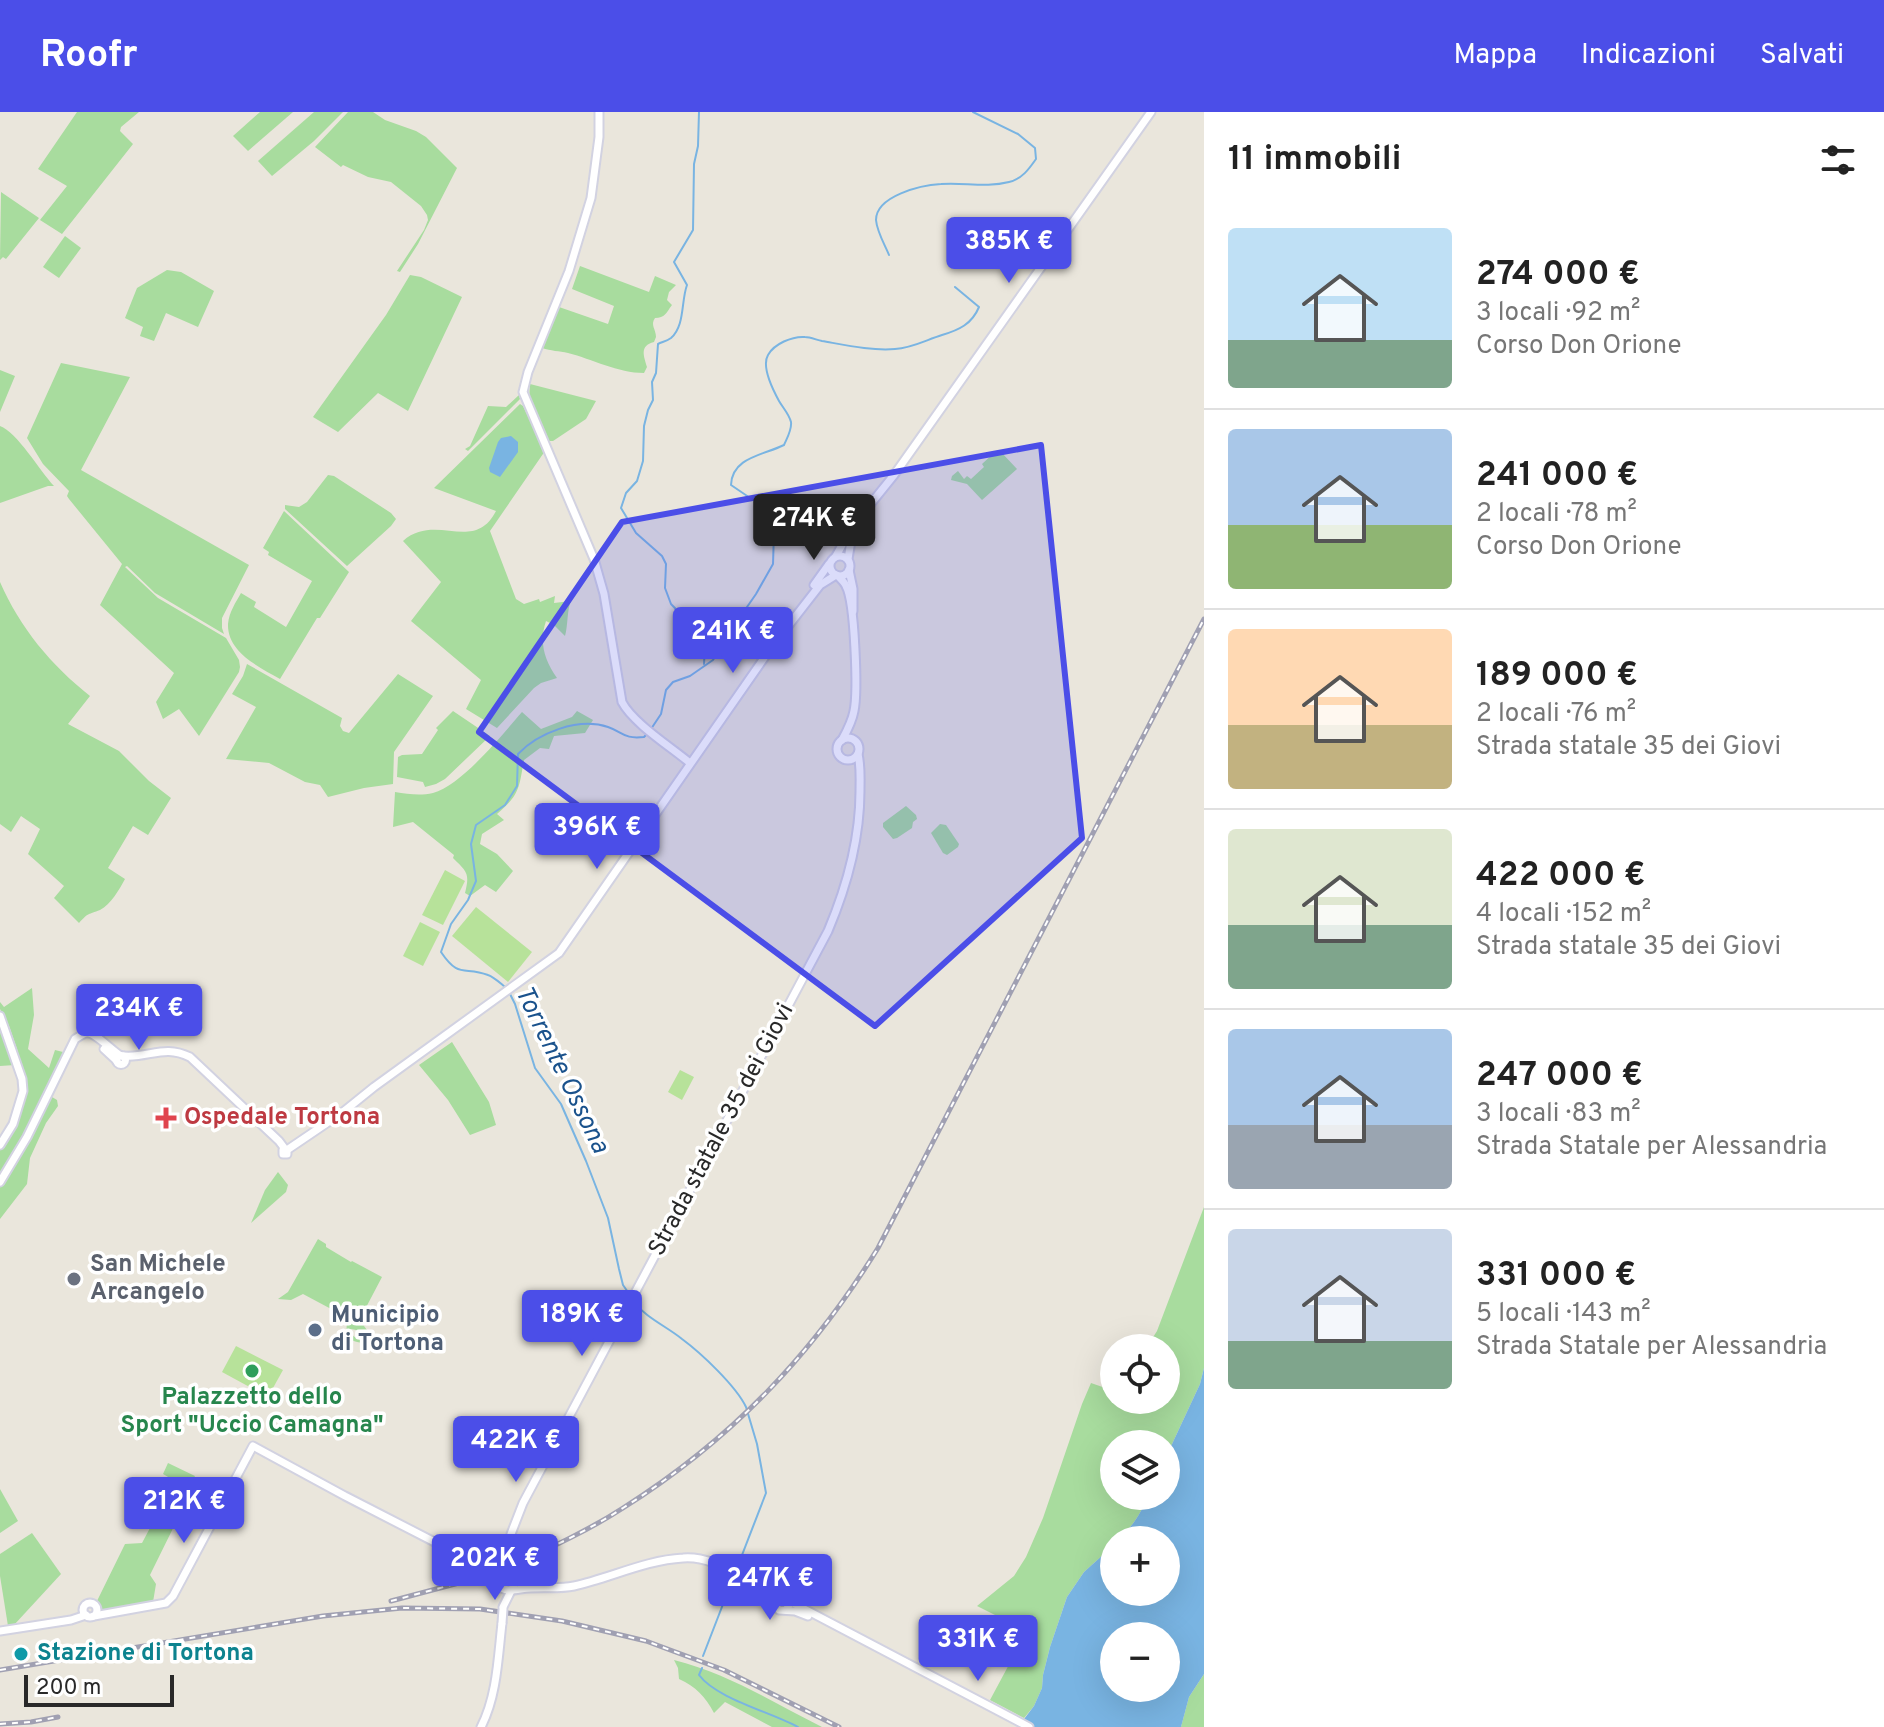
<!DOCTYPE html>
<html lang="it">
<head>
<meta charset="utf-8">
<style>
  :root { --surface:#fff; --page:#f2f2f2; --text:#222; --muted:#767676; --line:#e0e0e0; --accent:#4b4ee8 }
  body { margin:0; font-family:Overpass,sans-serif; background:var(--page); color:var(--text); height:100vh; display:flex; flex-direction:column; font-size:30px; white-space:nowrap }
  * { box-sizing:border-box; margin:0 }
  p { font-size:26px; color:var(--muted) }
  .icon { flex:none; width:44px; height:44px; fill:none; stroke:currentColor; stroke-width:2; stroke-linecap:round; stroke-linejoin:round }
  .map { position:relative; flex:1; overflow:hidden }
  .details { display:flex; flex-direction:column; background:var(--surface); width:680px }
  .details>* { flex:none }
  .tools { position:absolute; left:1100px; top:1222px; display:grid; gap:16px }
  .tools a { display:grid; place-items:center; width:80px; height:80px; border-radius:50%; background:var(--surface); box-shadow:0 8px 32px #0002; font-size:40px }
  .scale { position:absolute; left:24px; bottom:20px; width:150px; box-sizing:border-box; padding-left:8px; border:4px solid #292929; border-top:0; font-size:22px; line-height:28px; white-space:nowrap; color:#292929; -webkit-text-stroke:6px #fff; paint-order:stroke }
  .price { position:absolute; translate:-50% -68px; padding:0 18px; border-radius:8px; background:var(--accent); color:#fff; font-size:26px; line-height:52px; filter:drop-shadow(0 2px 4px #0008) }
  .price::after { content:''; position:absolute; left:50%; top:48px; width:24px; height:18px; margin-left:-12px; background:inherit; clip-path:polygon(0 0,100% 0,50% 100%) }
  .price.current { background:#222; color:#fff }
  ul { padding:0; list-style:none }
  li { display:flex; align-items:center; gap:24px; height:200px; padding:0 24px }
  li+li { border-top:2px solid var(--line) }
  li span { display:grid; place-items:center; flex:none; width:224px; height:160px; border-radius:8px; color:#555 }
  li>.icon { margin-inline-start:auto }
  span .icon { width:96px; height:96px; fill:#fffc; stroke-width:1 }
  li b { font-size:34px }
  h2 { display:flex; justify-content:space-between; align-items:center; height:96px; padding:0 24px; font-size:34px }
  header { display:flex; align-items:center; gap:48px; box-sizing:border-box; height:112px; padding:0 40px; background:var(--accent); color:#fff }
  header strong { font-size:38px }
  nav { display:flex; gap:44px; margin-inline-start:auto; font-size:28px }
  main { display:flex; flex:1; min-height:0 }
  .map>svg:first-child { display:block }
  .green { fill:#a8dc9e }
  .pitch { fill:#b7e29a }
  .water { fill:#79b4e2; fill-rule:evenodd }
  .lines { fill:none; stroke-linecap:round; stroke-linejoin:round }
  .stream { stroke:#79b4e2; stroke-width:2 }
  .secondary-casing { stroke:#d2d2e1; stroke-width:11 }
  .secondary { stroke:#fff; stroke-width:7 }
  .rail-casing { stroke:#a0a0b2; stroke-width:5 }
  .rail { stroke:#fff; stroke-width:2; stroke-dasharray:6; stroke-linecap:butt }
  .secondary-bridge-casing { stroke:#d2d2e1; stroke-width:11; stroke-linecap:butt }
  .secondary-bridge { stroke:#fff; stroke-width:7 }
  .marked { fill:#4b4ee8; fill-opacity:0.2; stroke:#4b4ee8; stroke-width:6; stroke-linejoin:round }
  .health-dot { fill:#e0444e; stroke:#fff; stroke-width:3 }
  .worship-dot { fill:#6b7280; stroke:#fff; stroke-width:3 }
  .service-dot { fill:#5c6f8a; stroke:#fff; stroke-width:3 }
  .leisure-dot { fill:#2e9e5b; stroke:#fff; stroke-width:3 }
  .culture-dot { fill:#0f9aa8; stroke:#fff; stroke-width:3 }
  .labels { text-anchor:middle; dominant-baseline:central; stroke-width:7; stroke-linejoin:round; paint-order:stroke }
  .health-label { font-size:24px; font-weight:bold; fill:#be3a42; stroke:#fff; text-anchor:start }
  .street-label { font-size:24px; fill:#292929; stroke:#fff }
  .worship-label { font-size:24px; font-weight:bold; fill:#5b616d; stroke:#fff; text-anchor:start }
  .service-label { font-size:24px; font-weight:bold; fill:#4e5e75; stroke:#fff; text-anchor:start }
  .leisure-label { font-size:24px; font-weight:bold; fill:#27864d; stroke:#fff }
  .culture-label { font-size:24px; font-weight:bold; fill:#0d838f; stroke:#fff; text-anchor:start }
  .water-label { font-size:26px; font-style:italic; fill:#1a528c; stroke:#fff }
</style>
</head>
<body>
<header>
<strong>Roofr</strong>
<nav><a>Mappa</a><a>Indicazioni</a><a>Salvati</a></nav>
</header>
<main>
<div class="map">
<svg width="1204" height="1615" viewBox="0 0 1204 1615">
  <rect width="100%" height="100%" fill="#eae6dc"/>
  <g class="green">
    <path d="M77,0H139L121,15L120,19L133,32L62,122L40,108L67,74L38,57Z"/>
    <path d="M260,0H293L248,39L233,24Z"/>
    <path d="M314,0H343L314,29L272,64L258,49Z"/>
    <path d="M348,0H373L385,8L416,19L426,25L457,56L418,132L400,160L397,159L424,118L428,108L427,103L421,94L391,70L368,65L343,53L341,55L315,35Z"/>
    <path d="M1,80L39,106L6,147L3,145L0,148Z"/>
    <path d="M65,124L81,136L59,166L43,155Z"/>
    <path d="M580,154L649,180L655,164L676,173L669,180L667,188L672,193C666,201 665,206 655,206C650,213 656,217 656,225L654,230C639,234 644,244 647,255L644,261C618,261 592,247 568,241C559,239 551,239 542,236L559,195L608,212L614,194L572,177Z"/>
    <path d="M167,158L181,160L214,179L198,215L166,201L154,229L140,224L143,215L125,206L137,176Z"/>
    <path d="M410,163L421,165L462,185L408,299L378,281L338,320L313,305L386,203Z"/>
    <path d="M61,251L130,265L81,358L249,453L222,506V516L224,522L155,481L127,454L125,455L158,486L226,526L239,548L240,555L239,560L199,624L179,597L163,607L156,590L174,561L100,493L122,452L69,387L67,384L69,379L43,352L27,326Z"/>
    <path d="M0,258L15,264L0,300Z"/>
    <path d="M530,272L596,289L586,307L553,329H548L529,288Z"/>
    <path d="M519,283L520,287L468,339L465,337L470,334L488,294L506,295Z"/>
    <path d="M520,292L523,294L545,339L490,419L516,487L524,492L539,487L540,490L555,484L554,491L571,489C567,497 568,514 565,524L554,513L546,509C539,530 544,548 557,566L541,571L534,576L497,616L466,597L481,568L411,509L441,470L403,429C436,400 474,442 496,399L434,376Z"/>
    <path d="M0,314C17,320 40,359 54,374H48L0,391Z"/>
    <path d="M995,340L998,342L1001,340L1017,357L982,388L967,372L951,368L952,364L958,359L964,367L967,364L971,367L984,355L982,352Z"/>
    <path d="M328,363L334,364L391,401L396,407L391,414L347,454L285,397V393L299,395L307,390Z"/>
    <path d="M284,399L349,460L320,506H317L280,567C259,555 227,540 228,512C229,500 236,490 241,481L256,490L254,495L286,515L312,469L268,443L269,440L263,436Z"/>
    <path d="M0,470C20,516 51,553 90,584L68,612L119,639L149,669L171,686L148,723L133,714L108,756L125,767C119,778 111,792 100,798C88,803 89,800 79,811L54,786L64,774L28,742L40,717L21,704L11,720L0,712Z"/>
    <path d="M247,552L342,606L340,614L343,619L349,621L398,562L433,584L394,640L393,672L364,676L328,685L320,673L305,670L269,651L226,647L256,595L232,582L243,564Z"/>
    <path d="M453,599L490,624L445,667L436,672L425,675L423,670L397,665L398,645L402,643L422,642L438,618L436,616Z"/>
    <path d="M577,599L593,608L585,621L554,624L549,637L540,636L524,648C519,675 520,683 497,702L504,708L482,722L480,732L497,742L513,759L496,780L485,773L470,784L465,781C470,761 467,760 453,746L454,743L413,710L393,715L395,680C408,682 420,684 433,681C462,673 502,623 522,600L541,617L572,605Z"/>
    <path d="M906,694L916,703L917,707L913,710L912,716L897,726L893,727L883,715V711Z"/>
    <path d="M940,712L946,713L959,732L958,735L947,743L943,741L931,721Z"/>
    <path d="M32,876L34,903L28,937L49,956L55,938L63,940C46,984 23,1025 0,1065V1036L26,975L17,937L9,914L0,897V890L4,895Z"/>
    <path d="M0,909L15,953L0,954Z"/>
    <path d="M452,930L489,990L496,1013L470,1023L448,988L419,953Z"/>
    <path d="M52,985L57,988L58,994L46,1011L30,1046L27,1072L0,1107V1074L8,1066Z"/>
    <path d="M278,1060L288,1073L286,1080L251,1111L265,1078Z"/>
    <path d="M1204,1095V1256L1200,1272L1166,1345V1332H1114V1384H1148C1141,1402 1132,1414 1119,1428H1114V1433L1084,1460L1067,1485L1050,1535L1043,1563L1042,1576L1034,1594L1024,1606L990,1588L1027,1519L977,1494L1014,1464L1026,1445L1043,1406L1082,1292L1091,1271L1114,1279V1288H1166V1236H1146L1157,1219Z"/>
    <path d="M318,1127L326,1132V1135L351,1150L352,1149L382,1165L362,1203L364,1205L361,1210L367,1218L366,1223L364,1224L356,1220V1218L351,1217L353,1224L366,1231C348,1231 344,1223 348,1206L303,1182L291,1188L278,1187L288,1180Z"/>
    <path d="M168,1351L195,1364L181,1391L183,1396L150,1463L156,1472L153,1490L101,1499L97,1489L125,1432L142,1431L175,1369L163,1362Z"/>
    <path d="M0,1377L18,1409L0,1421Z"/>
    <path d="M32,1421L61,1462L14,1513L8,1514L0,1464V1442Z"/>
    <path d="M674,1548C727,1561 774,1591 822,1615H772L725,1590L714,1601C705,1584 696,1575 679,1567L678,1556Z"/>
    <path d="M1204,1562V1615H1181L1189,1585Z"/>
  </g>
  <g class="pitch">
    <path d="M445,758L465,769L443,813L422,803Z"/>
    <path d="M476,795L532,840L508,870L452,824Z"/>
    <path d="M420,810L440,820L423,854L403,844Z"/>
    <path d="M680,958L694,965L682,988L668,980Z"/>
    <path d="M236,1234L283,1258L268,1285L222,1260Z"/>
  </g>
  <g class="water">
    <path d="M511,324L518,330V340L500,365L490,360L489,356L498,330L501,326Z"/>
    <path d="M1204,1256V1562L1189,1585L1181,1615H1018L1034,1594L1042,1576L1043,1563L1050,1535L1067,1485L1084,1460L1114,1433V1480H1166V1428H1119C1132,1414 1141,1402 1148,1384H1166V1345L1200,1272ZM1114,1524H1166V1576H1114Z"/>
  </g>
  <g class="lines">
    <g class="stream">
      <path d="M699,0L698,34L694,52L693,118L674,150L687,173C681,189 685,214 671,226C667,229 662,230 658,232L656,261L652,270L653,288L648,298L644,314L643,349L637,369L626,381L621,396L636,421L662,444L666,452L665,476L671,492L701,523L705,534L704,552"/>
      <path d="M889,143C885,133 877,120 876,108C876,84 921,73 941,72C963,70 986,76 1009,70C1022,67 1029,57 1036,47L1035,36L1018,22L973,0"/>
      <path d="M651,617L661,602L666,578L673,570L690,564L713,548L729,521L756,482L773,452L774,420L769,406L756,390L731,373C732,345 764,343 784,333C787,326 792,318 791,310C789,302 783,296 779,289C773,278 761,255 768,243C774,232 792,224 805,225C810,225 817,228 822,229C845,233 872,239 895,237C912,236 926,228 942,223C959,218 972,212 979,195L955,175"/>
      <path d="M505,875C500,871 494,865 488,863C464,854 459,867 441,840L451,812L468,788L476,769L471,732L476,713L505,693L517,674L518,642C538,621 578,605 608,615C625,621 623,627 644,625L647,622"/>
      <path d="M509,880L515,892L535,956L561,992L586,1049L608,1106L619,1157L623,1173L630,1183"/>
      <path d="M633,1189C646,1206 666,1214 682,1227C701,1241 736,1274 746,1295L757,1332L766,1381L703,1544"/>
      <path d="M702,1556L699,1563C717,1587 771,1600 798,1615"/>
    </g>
    <g class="secondary-casing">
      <g id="secondary">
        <path d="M599,0V25L591,86L569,159L528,260L523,280L594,447L604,482L622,590C633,611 671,635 690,651"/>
        <circle cx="840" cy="454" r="10"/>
        <path d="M836,444L852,415L894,363L1151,0"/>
        <path d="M848,447L851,429L869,399"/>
        <path d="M849,458L853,477V499"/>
        <path d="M838,464C840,466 845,471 846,474C855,490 858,580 854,599C852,610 847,619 842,628"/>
        <path d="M814,473L829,452"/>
        <circle cx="848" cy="637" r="11"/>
        <path d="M0,904L22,967L23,979L13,1012L0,1033"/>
        <path d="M104,937L117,949"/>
        <circle cx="121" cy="948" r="4.5"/>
        <path d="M124,944C150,946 164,932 190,945L279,1029L285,1037"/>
        <path d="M287,1038V1042H283V1038H287L343,1000L374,975L559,841L771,536L820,473L836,463"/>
        <path d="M0,1070L27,1025L75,927C77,926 84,921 87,921C95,920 112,939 121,944"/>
        <path d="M493,1462L500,1470L501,1476C510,1481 521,1476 531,1476C546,1475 559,1477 574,1474C610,1466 646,1448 683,1446C722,1443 750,1478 786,1482L791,1490L786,1498"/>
        <path d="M503,1464L511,1422L523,1391L828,819C847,774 860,728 860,679C860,666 861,655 858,642"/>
        <path d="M500,1468C505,1461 513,1463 515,1471L503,1495"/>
        <path d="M763,1479L779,1498L795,1499L808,1504"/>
        <path d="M791,1490L1029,1615"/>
        <circle cx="90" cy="1498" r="7"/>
        <path d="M94,1504L166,1491L173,1484L253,1334L345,1384L456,1441L494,1458L503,1465"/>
        <path d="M0,1519L71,1508L86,1503"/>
        <path d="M481,1615C497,1584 498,1546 502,1511"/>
      </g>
    </g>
    <use href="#secondary" class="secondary"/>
    <g class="rail-casing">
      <g id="rail">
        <path d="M515,1452C552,1435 589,1418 623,1396C731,1328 812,1243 878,1136L1204,507"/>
        <path d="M391,1489L455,1472L487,1462"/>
        <path d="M0,1558L323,1504L402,1496L480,1497L562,1509L646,1529L724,1558L839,1615"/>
        <path d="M0,1612L31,1610L58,1605"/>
      </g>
    </g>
    <use href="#rail" class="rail"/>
    <g class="secondary-bridge-casing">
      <path id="secondary-bridge" d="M502,1511L503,1497"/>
    </g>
    <use href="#secondary-bridge" class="secondary-bridge"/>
  </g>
  <path class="marked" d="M1041,333L1082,726L875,914L479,620L622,410Z"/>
  <path class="health-dot" d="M162 994h8v8h8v8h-8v8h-8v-8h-8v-8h8z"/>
  <circle class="worship-dot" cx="74" cy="1167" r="8"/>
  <circle class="service-dot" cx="315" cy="1218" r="8"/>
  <circle class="leisure-dot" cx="252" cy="1259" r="8"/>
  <circle class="culture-dot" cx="21" cy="1542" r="8"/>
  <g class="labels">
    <g class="health-label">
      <text x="184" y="1006">Ospedale Tortona</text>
    </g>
    <g class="street-label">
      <text transform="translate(722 1018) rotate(-62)">Strada statale 35 dei Giovi</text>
    </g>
    <g class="worship-label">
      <text x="90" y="1153">San Michele<tspan x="90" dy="28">Arcangelo</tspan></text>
    </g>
    <g class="service-label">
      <text x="331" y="1204">Municipio<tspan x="331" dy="28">di Tortona</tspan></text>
    </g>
    <g class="leisure-label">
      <text x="252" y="1286">Palazzetto dello<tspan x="252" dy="28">Sport "Uccio Camagna"</tspan></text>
    </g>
    <g class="culture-label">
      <text x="37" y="1542">Stazione di Tortona</text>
    </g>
    <g class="water-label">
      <text transform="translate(561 958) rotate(64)">Torrente Ossona</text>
    </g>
  </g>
</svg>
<div class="tools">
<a><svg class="icon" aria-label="locate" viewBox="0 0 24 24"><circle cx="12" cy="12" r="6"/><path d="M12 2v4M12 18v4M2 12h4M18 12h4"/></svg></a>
<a><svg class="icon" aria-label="layers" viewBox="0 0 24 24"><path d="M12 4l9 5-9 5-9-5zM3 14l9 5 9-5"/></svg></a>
<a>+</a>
<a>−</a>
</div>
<div class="scale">200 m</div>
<b class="price" style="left:1009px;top:173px">385K €</b>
<b class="price current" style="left:814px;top:450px">274K €</b>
<b class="price" style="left:733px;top:563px">241K €</b>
<b class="price" style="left:597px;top:759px">396K €</b>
<b class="price" style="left:139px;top:940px">234K €</b>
<b class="price" style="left:582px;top:1246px">189K €</b>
<b class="price" style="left:516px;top:1372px">422K €</b>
<b class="price" style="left:184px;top:1433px">212K €</b>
<b class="price" style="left:495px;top:1490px">202K €</b>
<b class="price" style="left:770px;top:1510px">247K €</b>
<b class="price" style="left:978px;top:1571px">331K €</b>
</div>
<section class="details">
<h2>11 immobili<svg class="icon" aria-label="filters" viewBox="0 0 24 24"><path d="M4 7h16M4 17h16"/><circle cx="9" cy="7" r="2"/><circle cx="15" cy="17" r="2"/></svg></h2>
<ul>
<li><span style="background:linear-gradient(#bfe0f5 70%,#7fa58c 0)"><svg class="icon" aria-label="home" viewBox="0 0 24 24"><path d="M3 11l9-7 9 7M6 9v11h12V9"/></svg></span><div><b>274 000 €</b><p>3 locali · 92 m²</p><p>Corso Don Orione</p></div></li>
<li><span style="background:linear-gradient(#a9c7e8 60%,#8fb573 0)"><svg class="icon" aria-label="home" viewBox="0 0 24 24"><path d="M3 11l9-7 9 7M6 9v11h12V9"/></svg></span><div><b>241 000 €</b><p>2 locali · 78 m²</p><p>Corso Don Orione</p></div></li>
<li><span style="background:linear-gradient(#ffd9b3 60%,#c2b280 0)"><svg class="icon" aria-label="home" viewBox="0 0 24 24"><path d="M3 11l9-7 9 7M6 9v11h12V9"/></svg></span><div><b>189 000 €</b><p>2 locali · 76 m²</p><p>Strada statale 35 dei Giovi</p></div></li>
<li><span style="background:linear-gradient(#dfe7d0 60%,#7fa58c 0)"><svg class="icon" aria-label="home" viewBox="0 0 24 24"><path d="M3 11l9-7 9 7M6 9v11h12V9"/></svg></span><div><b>422 000 €</b><p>4 locali · 152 m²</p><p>Strada statale 35 dei Giovi</p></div></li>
<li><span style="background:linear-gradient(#a9c7e8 60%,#9aa5b1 0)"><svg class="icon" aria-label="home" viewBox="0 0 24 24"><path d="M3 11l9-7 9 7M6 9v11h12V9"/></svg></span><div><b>247 000 €</b><p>3 locali · 83 m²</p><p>Strada Statale per Alessandria</p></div></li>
<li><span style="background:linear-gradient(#c9d6e8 70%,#7fa58c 0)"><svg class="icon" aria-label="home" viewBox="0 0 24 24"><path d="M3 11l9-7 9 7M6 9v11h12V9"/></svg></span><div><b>331 000 €</b><p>5 locali · 143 m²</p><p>Strada Statale per Alessandria</p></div></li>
</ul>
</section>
</main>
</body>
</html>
